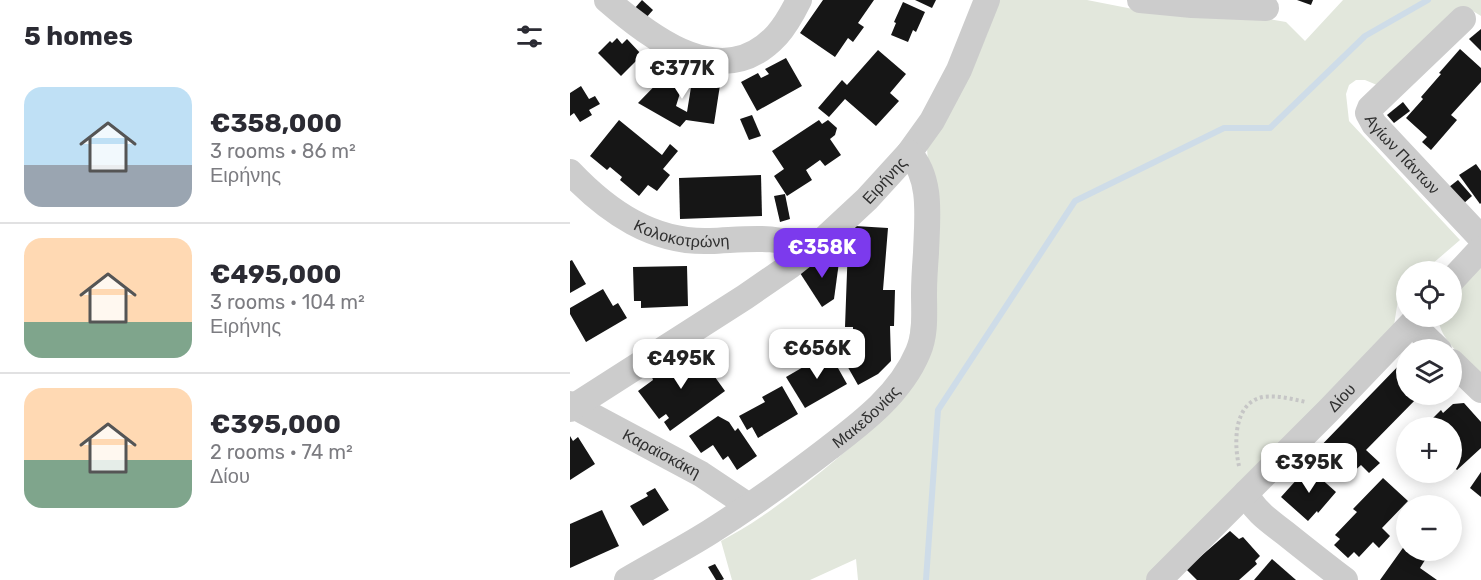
<!DOCTYPE html>
<html lang="en">
<head>
<meta charset="utf-8">
<style>
  :root { --surface:#fff; --page:#f2f2f3; --text:#2b2b33; --muted:#7c7c81; --line:#e1e1e2; --accent:#7c3aed }
  body { margin:0; font-family:Rubik,sans-serif; background:var(--page); color:var(--text); height:100vh; display:flex; flex-direction:column; font-size:22px; white-space:nowrap }
  * { box-sizing:border-box; margin:0 }
  p { font-size:20px; color:var(--muted) }
  .icon { flex:none; width:33px; height:33px; fill:none; stroke:currentColor; stroke-width:2; stroke-linecap:round; stroke-linejoin:round }
  .map { position:relative; flex:1; overflow:hidden }
  .side { display:flex; flex-direction:column; background:var(--surface); width:570px }
  .side>* { flex:none }
  .buttons { position:absolute; left:826px; top:261px; display:grid; gap:12px }
  .buttons a { display:grid; place-items:center; width:66px; height:66px; border-radius:50%; background:var(--surface); box-shadow:0 3px 15px #0003; font-size:30px }
  .price { position:absolute; translate:-50% -51px; padding:0 14px; border-radius:12px; background:#fff; color:#222; font-size:20px; line-height:39px; filter:drop-shadow(0 2px 3px #0008) }
  .price::after { content:''; position:absolute; left:50%; top:36px; width:18px; height:14px; margin-left:-9px; background:inherit; clip-path:polygon(0 0,100% 0,50% 100%) }
  .price.selected { background:var(--accent); color:#fff }
  ul { padding:0; list-style:none }
  li { display:flex; align-items:center; gap:18px; height:150px; padding:0 24px }
  li+li { border-top:2px solid var(--line) }
  li span { display:grid; place-items:center; flex:none; width:168px; height:120px; border-radius:18px; color:#555 }
  li>.icon { margin-inline-start:auto }
  span .icon { width:72px; height:72px; fill:#fffc; stroke-width:1 }
  li b { font-size:26px }
  h2 { display:flex; justify-content:space-between; align-items:center; height:72px; padding:0 24px; font-size:26px }
  main { display:flex; flex:1; min-height:0 }
  .map>svg:first-child { display:block }
  .green { fill:#e2e7dc }
  .lines { fill:none; stroke-linecap:round; stroke-linejoin:round }
  .stream { stroke:#cedce8; stroke-width:6 }
  .building { fill:#161616 }
  .path { stroke:#c6c6c6; stroke-width:4; stroke-dasharray:3 3; stroke-linecap:butt }
  .minor { stroke:#ccc; stroke-width:26 }
  .labels { text-anchor:middle; dominant-baseline:central; stroke-width:6; stroke-linejoin:round; paint-order:stroke }
  .street-label { font-size:16px; fill:#2f2f2f; stroke:#fff }
</style>
</head>
<body>
<main>
<section class="side">
<h2>5 homes<svg class="icon" aria-label="filters" viewBox="0 0 24 24"><path d="M4 7h16M4 17h16"/><circle cx="9" cy="7" r="2"/><circle cx="15" cy="17" r="2"/></svg></h2>
<ul>
<li><span style="background:linear-gradient(#bfe0f5 65%,#9aa5b1 0)"><svg class="icon" aria-label="home" viewBox="0 0 24 24"><path d="M3 11l9-7 9 7M6 9v11h12V9"/></svg></span><div><b>€358,000</b><p>3 rooms · 86 m²</p><p>Ειρήνης</p></div></li>
<li><span style="background:linear-gradient(#ffd9b3 70%,#7fa58c 0)"><svg class="icon" aria-label="home" viewBox="0 0 24 24"><path d="M3 11l9-7 9 7M6 9v11h12V9"/></svg></span><div><b>€495,000</b><p>3 rooms · 104 m²</p><p>Ειρήνης</p></div></li>
<li><span style="background:linear-gradient(#ffd9b3 60%,#7fa58c 0)"><svg class="icon" aria-label="home" viewBox="0 0 24 24"><path d="M3 11l9-7 9 7M6 9v11h12V9"/></svg></span><div><b>€395,000</b><p>2 rooms · 74 m²</p><p>Δίου</p></div></li>
</ul>
</section>
<div class="map">
<svg width="911" height="580" viewBox="0 0 911 580">
  <rect width="100%" height="100%" fill="#fff"/>
  <g class="green">
    <path d="M428,0H517L568,10L692,18L716,22L735,41L773,0H911V16L898,8L884,11L807,85L795,80H786L779,85L776,94L779,121L890,240L854,271L837,272V286L829,293L823,332L581,580H288L286,559L240,580H162L151,541C165,533 178,526 191,517C242,482 289,441 333,399L358,163L357,148L404,65L417,34Z"/>
    <path d="M911,266V373C895,359 870,341 868,317L882,316V297Z"/>
  </g>
  <g class="lines">
    <path class="stream" d="M356,580L368,410L505,201L654,128H700L795,36L858,0"/>
  </g>
  <g class="building">
    <path d="M72,0L83,10L75,19L64,9Z"/>
    <path d="M253,0H304L288,23L294,27L283,42L278,38L265,57L230,33Z"/>
    <path d="M345,0H366L362,8Z"/>
    <path d="M727,0H743L741,5Z"/>
    <path d="M333,2L355,12L346,32L343,30L338,42L321,35L326,23L324,22Z"/>
    <path d="M911,29V51L899,39Z"/>
    <path d="M47,38L52,44L57,39L72,55L51,76L28,53L40,41L42,43Z"/>
    <path d="M890,49L911,68V82L881,115L887,120L861,150L852,142L857,137L836,118L853,99L851,97L871,74L869,73Z"/>
    <path d="M308,50L336,74L320,93L329,101L306,126L275,99L259,117L248,108L272,80L277,85Z"/>
    <path d="M216,58L232,86L187,111L171,82L188,73L191,78L199,74L195,69Z"/>
    <path d="M103,67L116,74L106,106L117,112L122,81L150,85L144,124L116,120L110,127L68,103Z"/>
    <path d="M11,86L19,99L25,96L30,104L19,110L22,115L10,122L4,113L0,116V93Z"/>
    <path d="M833,102L840,111L824,123L817,115Z"/>
    <path d="M182,115L191,136L179,140L170,119Z"/>
    <path d="M49,120L92,155L100,144L108,151L93,169L100,175L87,191L78,185L69,196L50,180L52,177L40,167L37,170L20,156Z"/>
    <path d="M249,120L252,124L258,120L267,128L265,135L260,139L271,155L255,166L250,160L236,170L242,180L217,196L204,176L214,169L202,151Z"/>
    <path d="M906,164L911,171V203L910,204L889,175Z"/>
    <path d="M191,175L192,216L110,219L109,178Z"/>
    <path d="M888,180L902,196L893,204L879,187Z"/>
    <path d="M215,194L220,219L210,222L204,196Z"/>
    <path d="M285,226L318,228L313,290H325L324,326H320L321,361L308,374L288,385L267,348L283,338V327H275L278,245H285Z"/>
    <path d="M254,254L269,262L264,299L252,307L230,273Z"/>
    <path d="M2,260L16,284L0,293V261Z"/>
    <path d="M117,266L118,306L71,308V301H64L63,267Z"/>
    <path d="M33,289L43,306L48,303L57,318L16,342L0,314V308Z"/>
    <path d="M127,352L155,391L100,431L94,422L99,418L96,414L89,419L68,391L83,380L82,377L108,358L112,363Z"/>
    <path d="M259,352L277,384L235,408L216,377Z"/>
    <path d="M837,357V394H851L796,450L810,463L799,473L791,465L781,474L773,465L762,476L741,456Z"/>
    <path d="M212,386L228,414L188,438L182,427L177,430L169,416L195,402L192,397Z"/>
    <path d="M894,403L911,422V448L887,470L882,465V428H853L871,410L873,413L883,404Z"/>
    <path d="M148,416L159,422L165,431L168,428L187,456L167,470L158,456L153,460L143,445L131,453L119,436Z"/>
    <path d="M0,436L3,441L8,437L25,464L0,480Z"/>
    <path d="M738,467L766,492L748,513L747,511L738,521L711,497Z"/>
    <path d="M911,472V497L900,488Z"/>
    <path d="M813,478L838,501L812,528L820,536L809,548L803,542L789,557L784,552L778,558L764,545L770,539L765,535L787,512L783,509Z"/>
    <path d="M85,488L99,510L73,526L60,506L78,496L76,493Z"/>
    <path d="M32,510L49,546L0,568V524Z"/>
    <path d="M660,531L669,539L673,537L690,556L685,561L687,564L669,580H627L616,569Z"/>
    <path d="M835,545L837,547V550H842L855,560L850,568L867,580H810Z"/>
    <path d="M702,559L726,580H684Z"/>
    <path d="M145,564L154,579L152,580H146L138,567Z"/>
  </g>
  <g class="lines">
    <path class="path" d="M669,466C664,444 663,403 693,397C707,395 722,399 736,402"/>
    <g class="minor">
      <path d="M37,0C82,39 153,94 207,35C216,25 223,12 229,0"/>
      <path d="M570,0L622,5L696,8"/>
      <path id="s1" d="M893,19L800,108L798,113L804,124L911,238"/>
      <path id="s2" d="M0,172C38,212 83,243 140,241C173,240 210,233 240,251"/>
      <path d="M882,280L911,249"/>
      <path d="M842,324L869,350"/>
      <path d="M882,362L911,390"/>
      <path id="s3" d="M0,404L131,474L179,506"/>
      <path id="s4" d="M0,409L175,297L220,266L254,239L297,199L339,153L362,121L389,70L417,0"/>
      <path d="M676,493C684,511 701,522 715,533C735,549 755,565 775,580"/>
      <path id="s5" d="M57,580C84,564 113,549 140,532C181,506 220,478 259,448C293,422 331,393 348,352C356,334 354,313 354,294C354,280 355,266 356,253C357,219 363,179 339,153"/>
      <path id="s6" d="M589,580L759,410L849,316"/>
    </g>
  </g>
  <g class="labels">
    <g class="street-label">
      <text stroke="none"><textPath href="#s1" startOffset="188">Αγίων Πάντων</textPath></text>
      <text stroke="none"><textPath href="#s4" startOffset="390">Ειρήνης</textPath></text>
      <text stroke="none"><textPath href="#s2" startOffset="132">Κολοκοτρώνη</textPath></text>
      <text stroke="none"><textPath href="#s6" startOffset="258">Δίου</textPath></text>
      <text stroke="none"><textPath href="#s5" startOffset="290">Μακεδονίας</textPath></text>
      <text stroke="none"><textPath href="#s3" startOffset="104">Καραϊσκάκη</textPath></text>
    </g>
  </g>
</svg>
<div class="buttons">
<a><svg class="icon" aria-label="locate" viewBox="0 0 24 24"><circle cx="12" cy="12" r="6"/><path d="M12 2v4M12 18v4M2 12h4M18 12h4"/></svg></a>
<a><svg class="icon" aria-label="layers" viewBox="0 0 24 24"><path d="M12 4l9 5-9 5-9-5zM3 14l9 5 9-5"/></svg></a>
<a>+</a>
<a>−</a>
</div>
<b class="price" style="left:112px;top:100px">€377K</b>
<b class="price selected" style="left:252px;top:279px">€358K</b>
<b class="price" style="left:247px;top:380px">€656K</b>
<b class="price" style="left:111px;top:390px">€495K</b>
<b class="price" style="left:739px;top:494px">€395K</b>
</div>
</main>
</body>
</html>
